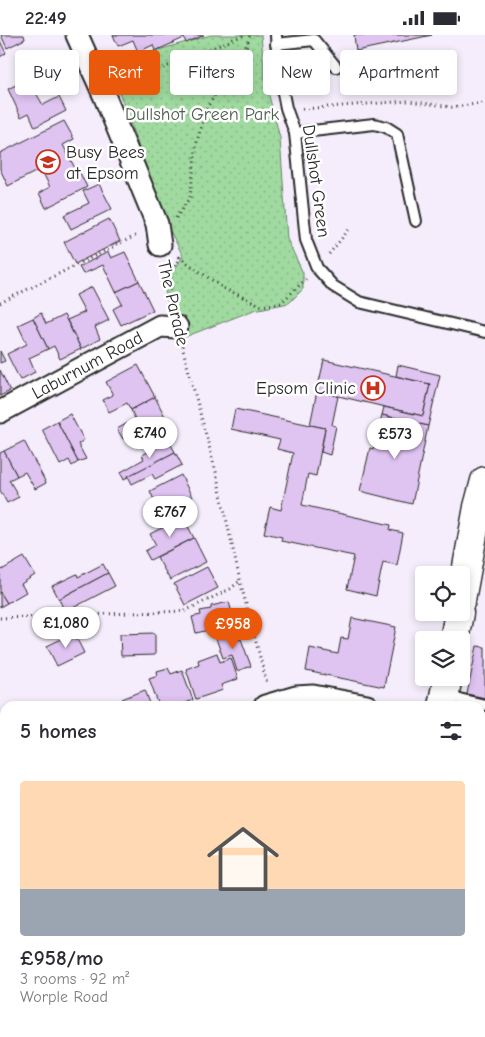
<!DOCTYPE html>
<html lang="en">
<head>
<meta charset="utf-8">
<style>
  :root { --surface:#fff; --page:#f7f7f7; --text:#2b2b33; --muted:#7c7c81; --accent:#ea580c }
  body { margin:0; font-family:"Comic Neue",sans-serif; background:var(--page); color:var(--text); height:100vh; display:flex; flex-direction:column; font-size:19px; white-space:nowrap }
  * { box-sizing:border-box; margin:0 }
  p { font-size:16px; color:var(--muted) }
  .icon { flex:none; width:28px; height:28px; fill:none; stroke:currentColor; stroke-width:2; stroke-linecap:round; stroke-linejoin:round }
  .map { position:relative; flex:1; overflow:hidden }
  .details { position:absolute; left:0px; top:666px; width:485px; height:336px; display:flex; flex-direction:column; background:var(--surface); border-radius:15px 15px 0 0; box-shadow:0 2px 8px #0003 }
  .details>* { flex:none }
  .guide { position:absolute; left:15px; top:15px; width:455px; height:45px; display:flex; gap:10px }
  .tools { position:absolute; left:415px; top:531px; display:grid; gap:10px }
  .tools a { display:grid; place-items:center; width:55px; height:55px; border-radius:5px; background:var(--surface); box-shadow:0 2px 8px #0003; font-size:25px }
  .price { position:absolute; translate:-50% -42px; padding:0 11px; border-radius:18px; background:#fff; color:#222; font-size:16px; line-height:32px; filter:drop-shadow(0 1px 2px #0008) }
  .price::after { content:''; position:absolute; left:50%; top:30px; width:15px; height:11px; margin-left:-8px; background:inherit; clip-path:polygon(0 0,100% 0,50% 100%) }
  .price.current { background:var(--accent); color:#fff }
  ul { padding:0; list-style:none }
  li { display:grid; align-content:center; gap:10px; height:265px; padding:0 20px }
  li span { display:grid; place-items:center; height:155px; border-radius:5px; color:#555 }
  li>.icon { margin-inline-start:auto }
  span .icon { width:90px; height:90px; fill:#fffc; stroke-width:1 }
  li b { font-size:21px }
  h2 { display:flex; justify-content:space-between; align-items:center; height:60px; padding:0 20px; font-size:21px }
  .pill { padding:0 18px; border-radius:5px; background:var(--surface); box-shadow:0 2px 8px #0003; font-size:18px; line-height:45px }
  .pill.current { background:var(--accent); color:#fff }
  .status { display:flex; justify-content:space-between; align-items:center; height:35px; padding:0 25px; background:var(--surface); direction:ltr }
  .status svg { height:14px; fill:currentColor }
  .map>svg:first-child { display:block }
  .park { fill:url(#park-dots); stroke:#668266 }
  .building { fill:#dfc3f1; stroke:#2b2b2b }
  .lines { fill:none; stroke-linecap:round; stroke-linejoin:round }
  .service-casing { stroke:#2b2b2b; stroke-width:14 }
  .minor-casing { stroke:#2b2b2b; stroke-width:25 }
  .secondary-casing { stroke:#2b2b2b; stroke-width:31 }
  .path { stroke:#2b2b2b; stroke-width:3; stroke-dasharray:1 4; stroke-linecap:butt }
  .service { stroke:#fff; stroke-width:10 }
  .minor { stroke:#fff; stroke-width:21 }
  .secondary { stroke:#fff; stroke-width:28 }
  .labels { text-anchor:middle; dominant-baseline:central; stroke-width:5; stroke-linejoin:round; paint-order:stroke }
  .park-label { font-size:18px; fill:#4e604e; stroke:#fff }
  .poi-label { font-size:18px; fill:#2b2b2b; stroke:#fff; text-anchor:start }
  .street-label { font-size:18px; fill:#2b2b2b; stroke:#fff }
</style>
</head>
<body>
<div class="status"><b>22:49</b><svg viewBox="0 0 49 12"><path d="M0 12V9h3v3zM5 12V6h3v6zM10 12V3h3v9zM15 12V0h3v12zM26 1h20v11H26zM47 4h2v5h-2z"/></svg></div>
<div class="map">
<svg width="485" height="1002" viewBox="0 0 485 1002">
  <defs>
    <pattern id="park-dots" width="8" height="8" patternUnits="userSpaceOnUse" patternTransform="scale(1.25)"><rect width="8" height="8" fill="#a0daa0"/><path d="M2 2h.1M6 6h.1" fill="none" stroke="#8abb8a" stroke-width="1.8" stroke-linecap="round"/></pattern>
  </defs>
  <rect width="100%" height="100%" fill="#f5edfb"/>
  <filter id="ink" filterUnits="userSpaceOnUse"><feTurbulence type="fractalNoise" baseFrequency=".02" numOctaves="2"/><feDisplacementMap in="SourceGraphic" scale="10" xChannelSelector="R" yChannelSelector="G"/><feConvolveMatrix kernelMatrix="1 2 1 2 8 2 1 2 1" color-interpolation-filters="sRGB"/></filter>
  <g filter="url(#ink)">
    <path class="park" d="M211,0H261L265,45L280,103L287,204L303,238V254L289,268L254,275L177,305L164,252L183,221L165,186L109,29Z"/>
    <g class="building">
      <path d="M1,0H24L25,4L7,13Z"/>
      <path d="M113,0H204L186,8L184,3L155,16L153,10L138,17L133,5L118,11Z"/>
      <path d="M354,0H432L356,16Z"/>
      <path d="M0,6L6,18L0,22Z"/>
      <path d="M47,34L54,49L36,58L43,70L59,62L66,76L35,92L29,78L21,82L8,54Z"/>
      <path d="M64,86L74,104L63,110L78,139L80,138L87,152L46,173L39,158L50,152L41,134L8,151L0,134V118Z"/>
      <path d="M99,149L112,174L71,194L64,180L89,168L83,156Z"/>
      <path d="M109,184L120,206L75,229L64,207Z"/>
      <path d="M108,217L111,223L125,217L139,246L116,257L103,230L83,239L79,232Z"/>
      <path d="M139,246L153,275L121,290L113,274L122,269L116,257Z"/>
      <path d="M92,252L109,285L95,292L100,304L81,314L67,285L85,277L76,260Z"/>
      <path d="M41,278L46,289L64,280L81,314L60,324L54,311L48,314L33,283Z"/>
      <path d="M33,283L48,314L29,323L35,337L20,345L7,319L27,309L18,290Z"/>
      <path d="M0,316L5,326L0,328Z"/>
      <path d="M324,325L430,349L423,381L317,356Z"/>
      <path d="M138,330L155,362L131,375L127,368L109,377L103,365L113,360L106,347Z"/>
      <path d="M398,330L440,340L428,391L382,380L384,372L423,381L430,349L396,341Z"/>
      <path d="M0,335L10,356L0,361Z"/>
      <path d="M317,356L338,361L332,390L336,391L330,420L321,417L325,393L310,390Z"/>
      <path d="M155,362L172,395L147,408L141,395L123,404L117,394L135,384L131,375Z"/>
      <path d="M235,374L325,393L316,441L308,439L302,470L391,490L390,495L403,498L397,530L383,527L376,561L347,554L354,521L281,506L282,502L264,498L270,472L281,475L293,418L277,414L280,405L231,394Z"/>
      <path d="M70,379L84,405L78,409L86,424L78,427L57,386Z"/>
      <path d="M382,380L428,391L412,469L360,456L370,413L373,414Z"/>
      <path d="M57,386L78,427L72,431L69,425L60,430L42,394Z"/>
      <path d="M24,406L46,448L35,454L25,437L17,441L4,416Z"/>
      <path d="M169,406L175,417L124,444L121,437L144,424L142,420Z"/>
      <path d="M4,416L17,441L9,445L19,462L7,468L0,455V418Z"/>
      <path d="M175,417L182,430L155,444L152,439L132,449L128,441Z"/>
      <path d="M181,440L195,468L154,489L146,472L155,467L150,456Z"/>
      <path d="M183,482L194,503L150,525L145,516L156,510L150,499Z"/>
      <path d="M194,503L206,527L170,545L157,522Z"/>
      <path d="M24,522L35,540L21,549L26,557L7,568L0,557V536Z"/>
      <path d="M103,529L108,538L59,564L52,551L77,539L78,542Z"/>
      <path d="M207,532L218,553L185,570L174,549Z"/>
      <path d="M108,538L115,551L65,577L59,564Z"/>
      <path d="M0,557L7,568L0,572Z"/>
      <path d="M229,567L235,589L196,598L192,582L201,580L200,576L211,574V571Z"/>
      <path d="M352,583L396,592L384,652L306,636L310,613L338,619L341,603L348,604Z"/>
      <path d="M226,594L231,607L241,604L251,631L237,636L232,620L223,623L214,598Z"/>
      <path d="M74,598L84,618L57,631L47,611Z"/>
      <path d="M155,598V620L121,621L120,599Z"/>
      <path d="M477,611L485,612V663L467,659Z"/>
      <path d="M217,618L220,627L231,623L238,644L221,650L223,655L196,664L186,634L199,629L198,625Z"/>
      <path d="M168,633L171,639L182,635L193,665L176,671H159L149,643L158,640L157,636Z"/>
      <path d="M145,655L151,671H125L122,664Z"/>
      <path d="M480,777L485,778V815L483,814L481,823L480,822Z"/>
      <path d="M480,824L485,825V868L480,867Z"/>
      <path d="M480,972L485,973L484,1001L474,999L480,998Z"/>
      <path d="M244,998H288L289,1002H239H244Z"/>
    </g>
    <g class="lines">
      <g class="service-casing">
        <g id="service">
          <path d="M276,0L278,33L286,73L295,98L306,205L317,233L333,251L359,267L485,297"/>
          <path d="M276,9L314,5L336,32"/>
          <path d="M295,98L374,89L386,92L397,99L416,186"/>
          <path d="M446,661L485,670"/>
        </g>
      </g>
      <g class="minor-casing">
        <g id="minor">
          <path d="M77,0L104,60L157,189L160,210"/>
          <path id="s1" d="M0,377L160,291L177,292"/>
          <path d="M265,671L296,662L313,661L367,671"/>
          <path d="M0,777L5,774"/>
          <path d="M0,871L5,870"/>
          <path d="M0,914L5,935"/>
          <path d="M480,943L485,944"/>
          <path d="M0,985L5,984"/>
          <path d="M15,998V1002"/>
        </g>
      </g>
      <g class="secondary-casing">
        <g id="secondary">
          <path d="M461,565L478,472L485,446"/>
          <path d="M454,605L459,578"/>
          <path d="M442,671L448,642"/>
          <path d="M361,1002L363,998"/>
        </g>
      </g>
      <g class="path">
        <path d="M122,51L146,40L244,0"/>
        <path d="M302,74L408,66L452,72L485,68"/>
        <path d="M176,183L190,162L197,106L207,73L221,50L240,29L250,0"/>
        <path d="M329,219L351,192"/>
        <path d="M179,222L223,253L262,271L281,268L306,244"/>
        <path d="M165,230L173,270"/>
        <path d="M169,245L180,221"/>
        <path d="M0,268L137,200"/>
        <path d="M182,311L216,437L240,546L267,649"/>
        <path d="M0,583L185,576L230,554L240,546"/>
      </g>
      <use href="#service" class="service"/>
      <use href="#minor" class="minor"/>
      <use href="#secondary" class="secondary"/>
    </g>
  </g>
  <defs>
    <g id="school-ring" transform="scale(1.25)"><circle r="9.5" fill="#fff" stroke="#c8321e" stroke-width="1.5"/><path d="M0-5L7-2L0 1L-7-2ZM-4 1L0 2.5L4 1V4Q0 6-4 4Z" fill="#c8321e"/></g>
    <g id="hospital-ring" transform="scale(1.25)"><circle r="9.5" fill="#fff" stroke="#c8321e" stroke-width="1.5"/><path d="M-5-5h3v3.5h4V-5h3V5h-3V1.5h-4V5h-3Z" fill="#c8321e"/></g>
  </defs>
  <g fill-rule="evenodd">
    <use href="#school-ring" x="48" y="127"/>
    <use href="#hospital-ring" x="373" y="353"/>
  </g>
  <g class="labels">
    <g class="park-label">
      <text x="202" y="79">Dullshot Green Park</text>
    </g>
    <g class="poi-label">
      <text x="66" y="117">Busy Bees<tspan x="66" dy="21">at Epsom</tspan></text>
      <text x="356" y="353" text-anchor="end">Epsom Clinic</text>
    </g>
    <g class="street-label">
      <text transform="translate(316 146) rotate(82)">Dullshot Green</text>
      <text transform="translate(173 268) rotate(77)">The Parade</text>
      <text stroke="none"><textPath href="#s1" startOffset="99">Laburnum Road</textPath></text>
    </g>
  </g>
</svg>
<div class="tools">
<a><svg class="icon" aria-label="locate" viewBox="0 0 24 24"><circle cx="12" cy="12" r="6"/><path d="M12 2v4M12 18v4M2 12h4M18 12h4"/></svg></a>
<a><svg class="icon" aria-label="layers" viewBox="0 0 24 24"><path d="M12 4l9 5-9 5-9-5zM3 14l9 5 9-5"/></svg></a>
</div>
<b class="price" style="left:150px;top:424px">£740</b>
<b class="price" style="left:395px;top:425px">£573</b>
<b class="price" style="left:170px;top:503px">£767</b>
<b class="price" style="left:66px;top:614px">£1,080</b>
<b class="price current" style="left:233px;top:615px">£958</b>
<div class="guide">
<a class="pill">Buy</a>
<a class="pill current">Rent</a>
<a class="pill">Filters</a>
<a class="pill">New</a>
<a class="pill">Apartment</a>
</div>
<section class="details">
<h2>5 homes<svg class="icon" aria-label="filters" viewBox="0 0 24 24"><path d="M4 7h16M4 17h16"/><circle cx="9" cy="7" r="2"/><circle cx="15" cy="17" r="2"/></svg></h2>
<ul>
<li><span style="background:linear-gradient(#ffd9b3 70%,#9aa5b1 0)"><svg class="icon" aria-label="home" viewBox="0 0 24 24"><path d="M3 11l9-7 9 7M6 9v11h12V9"/></svg></span><div><b>£958/mo</b><p>3 rooms · 92 m²</p><p>Worple Road</p></div></li>
</ul>
</section>
</div>
</body>
</html>
